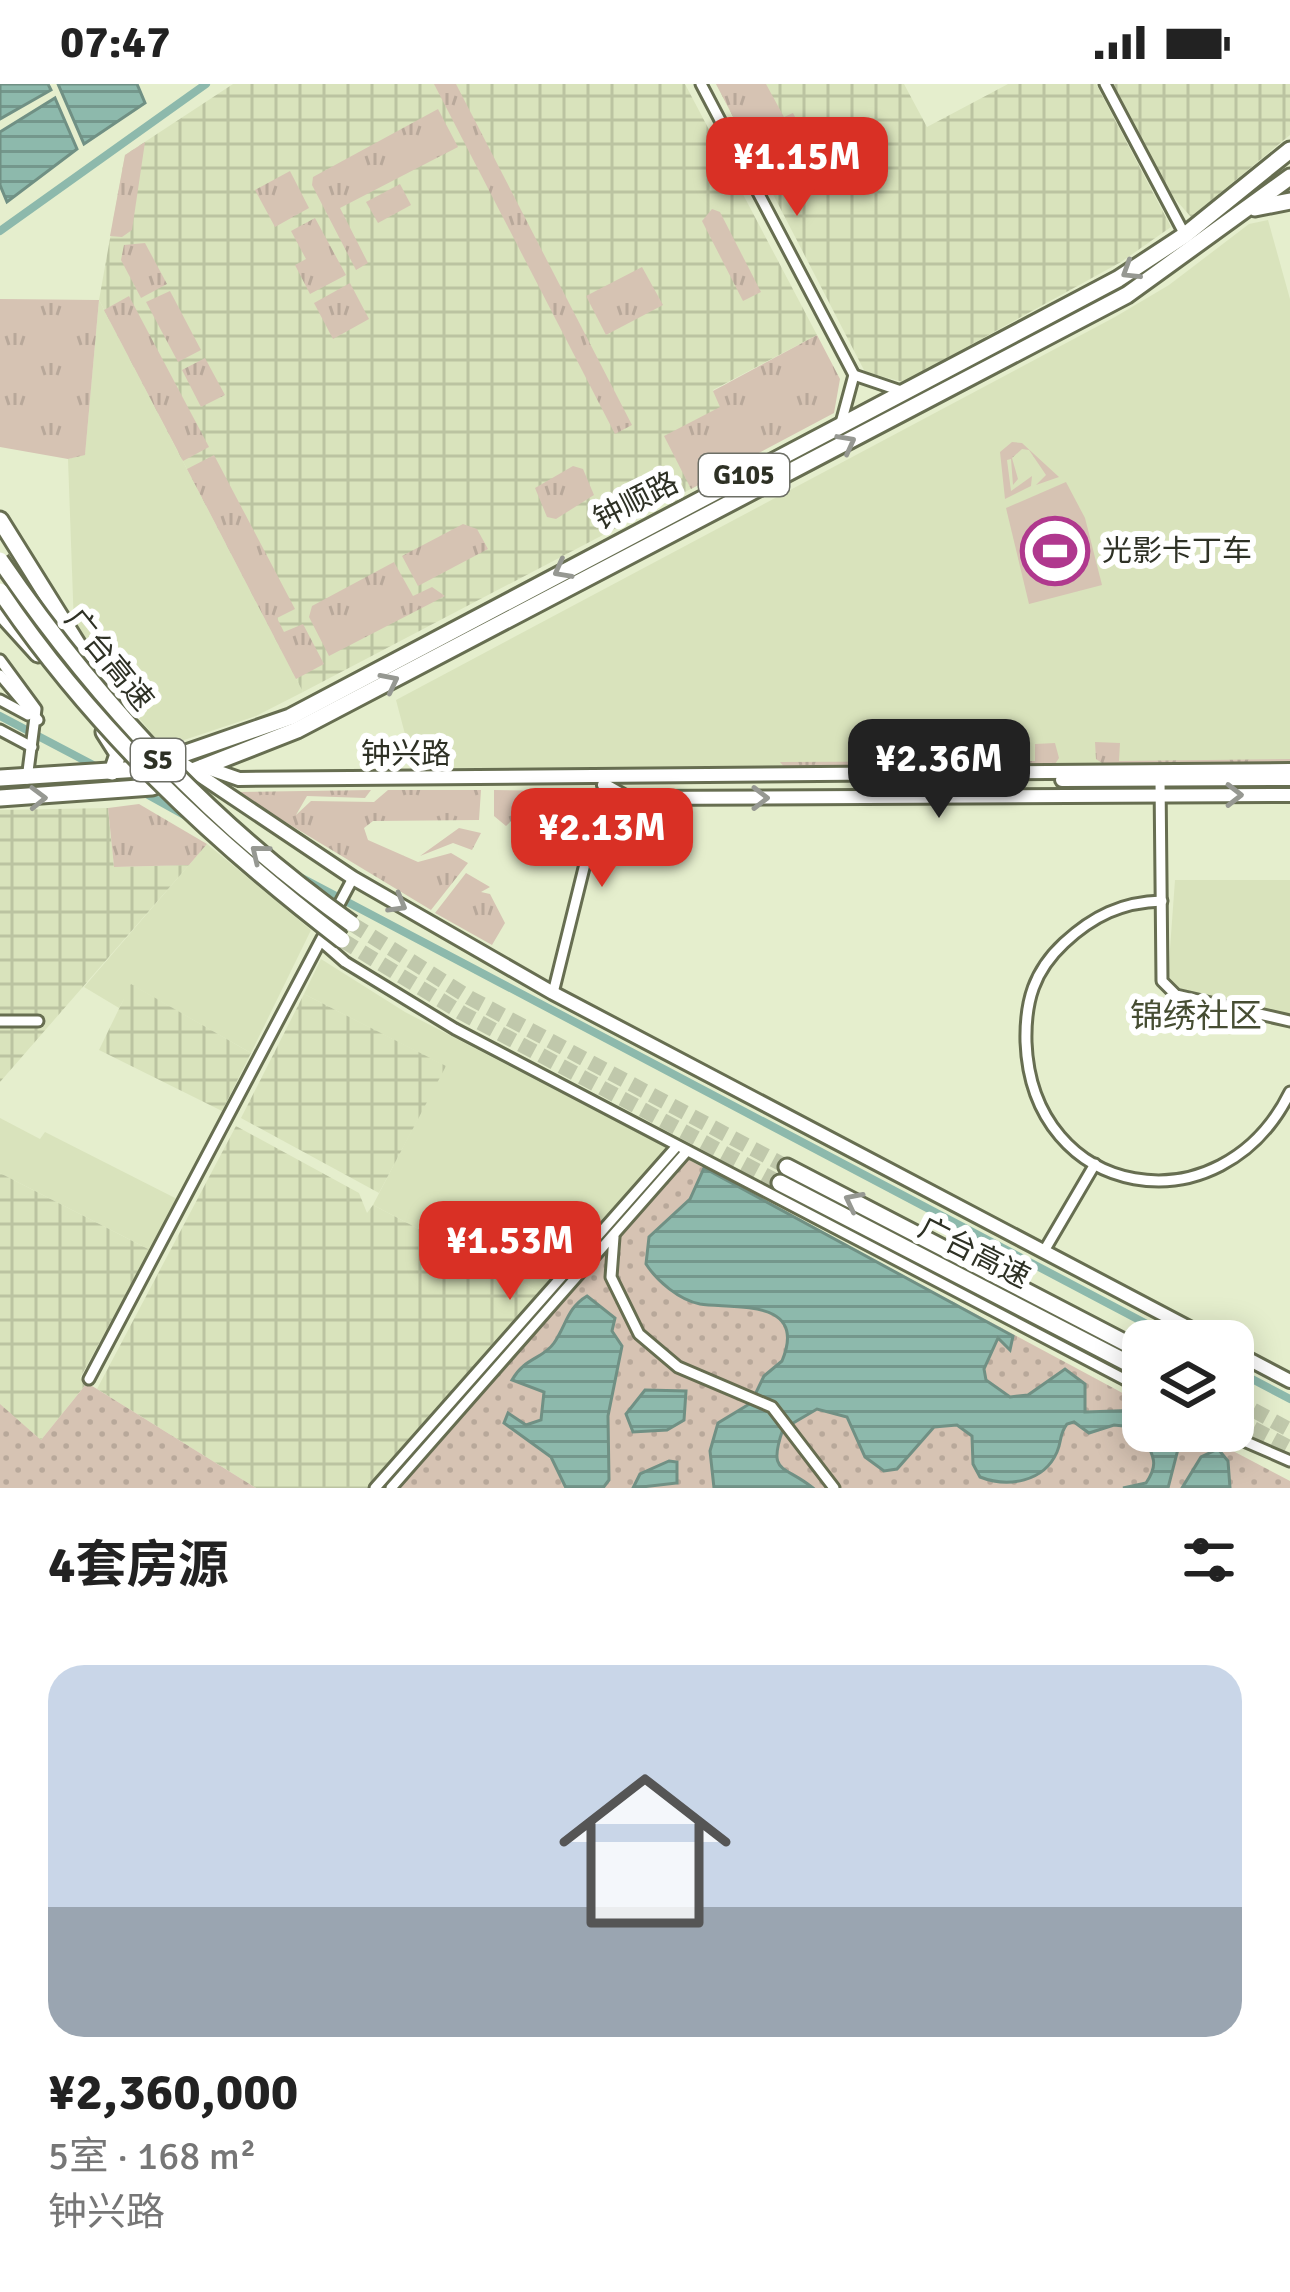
<!DOCTYPE html>
<html lang="zh">
<head>
<meta charset="utf-8">
<style>
  :root { --surface:#fff; --page:#f2f2f2; --text:#222; --muted:#767676; --line:#e0e0e0; --accent:#d93025 }
  body { margin:0; font-family:Signika,"Noto Sans SC",sans-serif; background:var(--page); color:var(--text); height:100vh; display:flex; flex-direction:column; font-size:45px; white-space:nowrap }
  * { box-sizing:border-box; margin:0 }
  p { font-size:39px; color:var(--muted) }
  .icon { flex:none; width:66px; height:66px; fill:none; stroke:currentColor; stroke-width:2; stroke-linecap:round; stroke-linejoin:round }
  .map { position:relative; height:1404px; overflow:hidden }
  .side { display:flex; flex-direction:column; background:var(--surface); flex:1 }
  .side>* { flex:none }
  .tools { position:absolute; left:1122px; top:1236px; display:grid; gap:24px }
  .tools a { display:grid; place-items:center; width:132px; height:132px; border-radius:24px; background:var(--surface); box-shadow:0 6px 30px #0003; font-size:60px }
  .price { position:absolute; translate:-50% -102px; padding:0 27px; border-radius:24px; background:var(--accent); color:#fff; font-size:39px; line-height:78px; filter:drop-shadow(0 3px 6px #0008) }
  .price::after { content:''; position:absolute; left:50%; top:72px; width:36px; height:27px; margin-left:-18px; background:inherit; clip-path:polygon(0 0,100% 0,50% 100%) }
  .price.current { background:#222; color:#fff }
  ul { padding:0; list-style:none }
  li { display:grid; align-content:center; gap:24px; height:636px; padding:0 48px }
  li+li { border-top:3px solid var(--line) }
  li span { display:grid; place-items:center; height:372px; border-radius:36px; color:#555 }
  li>.icon { margin-inline-start:auto }
  span .icon { width:216px; height:216px; fill:#fffc; stroke-width:1 }
  li b { font-size:51px }
  h2 { display:flex; justify-content:space-between; align-items:center; height:144px; padding:0 48px; font-size:51px }
  .status { display:flex; justify-content:space-between; align-items:center; height:84px; padding:0 60px; background:var(--surface); direction:ltr }
  .status svg { height:33px; fill:currentColor }
  .map>svg:first-child { display:block }
  .built { fill:#d9e3bc }
  .industrial { fill:url(#industrial-grid) }
  .grass { fill:url(#grass-tufts) }
  .park { fill:url(#park-dots) }
  .pitch { fill:#d6c3b3 }
  .water { fill:url(#water-rules); stroke:#709084; stroke-width:3 }
  .lines { fill:none; stroke-linecap:round; stroke-linejoin:round }
  .canal { stroke:#8db9ac; stroke-width:8 }
  .highway-tunnel { stroke:#c0c8ab; stroke-width:15; stroke-dasharray:15 8; stroke-linecap:butt }
  .minor-casing { stroke:#676e51; stroke-width:15 }
  .major-casing { stroke:#676e51; stroke-width:18 }
  .highway-casing { stroke:#676e51; stroke-width:21 }
  .minor { stroke:#fff; stroke-width:9 }
  .major { stroke:#fff; stroke-width:12 }
  .highway { stroke:#fff; stroke-width:15 }
  .highway-bridge-casing { stroke:#676e51; stroke-width:21; stroke-linecap:butt }
  .highway-bridge { stroke:#fff; stroke-width:15 }
  .oneway { stroke:#969892 }
  .labels { text-anchor:middle; dominant-baseline:central; stroke-width:12; stroke-linejoin:round; paint-order:stroke }
  .shield { fill:#fff; stroke:#6d6f66; stroke-width:3 }
  .shield-label { font-size:27px; font-weight:bold; fill:#2e3125 }
  .street-label { font-size:30px; fill:#2e3125; stroke:#fff }
  .poi-label { font-size:30px; fill:#2e3125; stroke:#fff; text-anchor:start }
  .neighbourhood-label { font-size:33px; fill:#464d32; stroke:#fff }
</style>
</head>
<body>
<div class="status"><b>07:47</b><svg viewBox="0 0 49 12"><path d="M0 12V9h3v3zM5 12V6h3v6zM10 12V3h3v9zM15 12V0h3v12zM26 1h20v11H26zM47 4h2v5h-2z"/></svg></div>
<div class="map">
<svg width="1290" height="1404" viewBox="0 0 1290 1404">
  <defs>
    <pattern id="industrial-grid" width="8" height="8" patternUnits="userSpaceOnUse" patternTransform="scale(3)"><rect width="8" height="8" fill="#d9e3bc"/><path d="M0 4h8M4 0v8" fill="none" stroke="#bbc3a1"/></pattern>
    <pattern id="grass-tufts" width="24" height="20" patternUnits="userSpaceOnUse" patternTransform="scale(3)"><rect width="24" height="20" fill="#d6c3b3"/><path d="M3 7l-1-3M5 7V3M7 7l1-3M15 17l-1-3M17 17v-4M19 17l1-3" fill="none" stroke="#b8a89a"/></pattern>
    <pattern id="park-dots" width="8" height="8" patternUnits="userSpaceOnUse" patternTransform="scale(3)"><rect width="8" height="8" fill="#d6c3b3"/><path d="M2 2h.1M6 6h.1" fill="none" stroke="#b8a89a" stroke-width="1.8" stroke-linecap="round"/></pattern>
    <pattern id="water-rules" width="6" height="5" patternUnits="userSpaceOnUse" patternTransform="scale(3)"><rect width="6" height="5" fill="#8db9ac"/><path d="M0 2.5h6" fill="none" stroke="#74978c"/></pattern>
  </defs>
  <rect width="100%" height="100%" fill="#e5eecd"/>
  <g class="built">
    <path d="M1268,136L1290,215V682L414,684L396,616L1115,233L1169,201L1249,140Z"/>
    <path d="M99,216L303,608L256,632L163,663L100,587L74,542L68,375L85,370Z"/>
    <path d="M207,760L311,846L251,969L132,901L119,924L84,903Z"/>
    <path d="M1175,796H1290V930L1167,906Z"/>
    <path d="M321,875L405,928L669,1065L543,1210L373,1121L445,982L304,910Z"/>
    <path d="M0,1034L40,1055L45,1048L177,1115L150,1166L0,1089Z"/>
  </g>
  <g class="industrial">
    <path d="M233,0H685L817,251L713,306L748,375L303,608L99,216L125,71Z"/>
    <path d="M716,0H904L927,43L1008,0H1096L1171,143L1121,178L903,298L865,288Z"/>
    <path d="M1112,0H1290V51L1191,133L1167,106Z"/>
    <path d="M108,724L114,783L189,781L0,998V726Z"/>
    <path d="M131,900L251,969L222,1027L99,966Z"/>
    <path d="M304,910L446,982L379,1109L241,1034Z"/>
    <path d="M236,1042L359,1109L367,1129L373,1121L543,1210L368,1404H256L97,1305Z"/>
    <path d="M0,1089L150,1166L80,1294L87,1299L41,1356L0,1321Z"/>
  </g>
  <g class="grass">
    <path d="M434,0H456L632,341L615,350Z"/>
    <path d="M716,0H766L784,33L793,29L803,48L794,53L775,43L746,57Z"/>
    <path d="M438,25L458,63L340,124L368,179L356,186L312,101L313,93Z"/>
    <path d="M145,58L132,146L122,153L110,152L125,71Z"/>
    <path d="M290,87L309,124L275,143L255,106Z"/>
    <path d="M712,125L720,128L761,208L743,217L702,137Z"/>
    <path d="M315,134L346,191L310,210L295,181L306,175L291,147Z"/>
    <path d="M145,159L167,200L141,214L121,176L124,161Z"/>
    <path d="M642,183L663,221L606,251L586,212Z"/>
    <path d="M350,199L369,235L333,255L314,219Z"/>
    <path d="M170,207L201,266L178,278L146,218Z"/>
    <path d="M129,212L209,363L183,377L104,226Z"/>
    <path d="M0,215L99,216L85,371L68,375L0,363Z"/>
    <path d="M817,251L840,295L834,329L691,405L664,352L720,323L713,307Z"/>
    <path d="M205,274L225,311L201,323L182,286Z"/>
    <path d="M1022,359L1059,393L1036,401L1046,391L1029,366L1022,365L1012,374L1018,395L1013,401L1011,375L1007,376L1011,407L1032,392L1031,402L1005,415L1000,368L1012,358Z"/>
    <path d="M214,371L295,525L277,534L284,548L303,540L324,580L296,595L187,385Z"/>
    <path d="M573,382L583,385L594,411L556,435L547,433L535,404Z"/>
    <path d="M463,440L477,445L488,465L418,502L402,472Z"/>
    <path d="M394,478L413,512L432,503L445,512L329,572L309,533L312,522Z"/>
    <path d="M1095,658L1120,659L1119,677L1290,675V682L1105,681L1096,675Z"/>
    <path d="M1055,659L1059,674L1053,683L786,685L780,678L1035,677V660Z"/>
    <path d="M371,706L365,714L307,712L296,731L311,717L374,718L388,706H481L479,736L373,737L364,744L368,756L418,778L451,769L468,779L431,826L236,708Z"/>
    <path d="M494,706L572,707L589,721L578,764L574,763L582,723L538,714L529,754L517,735L535,714L506,742L494,732Z"/>
    <path d="M139,720L207,760L189,781L114,783L108,724Z"/>
    <path d="M459,744L481,749L472,766L453,759L420,772Z"/>
    <path d="M466,789L490,803L481,808L490,810L505,839L492,861L435,829Z"/>
  </g>
  <g class="park">
    <path d="M678,1070L1143,1320V1347H1195L1290,1397V1404H383Z"/>
    <path d="M87,1299L97,1305L256,1404H0V1320L41,1356Z"/>
  </g>
  <g class="pitch">
    <path d="M400,100L411,121L378,139L366,118Z"/>
    <path d="M1066,398L1085,434L1102,501L1029,520L1006,424Z"/>
    <path d="M538,714L582,723L571,777L549,772L551,759L530,754Z"/>
  </g>
  <g class="water">
    <path d="M0,0H48L51,6L0,35Z"/>
    <path d="M58,0H137L145,19L84,60Z"/>
    <path d="M55,14L77,65L7,118L0,101V48Z"/>
    <path d="M704,1084L1013,1252L1010,1266L998,1254L984,1285L986,1296L1010,1313L1028,1311L1065,1285L1085,1300V1328L1143,1326V1344L1114,1341L1089,1349L1074,1338L1067,1340C1059,1350 1062,1357 1057,1368C1044,1398 1008,1404 980,1393L973,1380L972,1352L957,1341L934,1343L897,1385L884,1387L865,1373L847,1333L817,1325L783,1345C767,1391 784,1380 813,1404H714L710,1367L718,1339L751,1319L764,1292L782,1277C809,1213 731,1225 700,1220C679,1216 657,1197 646,1180L649,1153L690,1115Z"/>
    <path d="M587,1212L615,1234L612,1247L622,1262L608,1332L609,1396L603,1404H566L551,1373L504,1339L508,1329L526,1341L541,1336L544,1308L512,1296C525,1273 543,1275 554,1259C566,1242 567,1224 587,1212Z"/>
    <path d="M645,1306L686,1307L684,1336L667,1346L633,1348L626,1330Z"/>
    <path d="M1144,1347H1165L1178,1365L1168,1404H1123L1146,1399C1163,1374 1147,1369 1144,1347Z"/>
    <path d="M1218,1365L1228,1377L1230,1404H1182L1201,1373Z"/>
    <path d="M669,1377L677,1378V1399L633,1404L640,1390Z"/>
  </g>
  <g class="lines">
    <g class="canal">
      <path d="M0,147L206,0"/>
      <path d="M0,632L97,683"/>
      <path d="M141,707L186,732"/>
      <path d="M300,793L1179,1257"/>
      <path d="M1233,1285L1290,1315"/>
    </g>
    <g class="highway-tunnel">
      <path d="M352,840L470,914L787,1083"/>
      <path d="M342,856L462,929L780,1099"/>
      <path d="M1233,1315L1290,1346"/>
      <path d="M1233,1334L1290,1364"/>
    </g>
    <g class="minor-casing">
      <g id="minor">
        <path d="M701,0L854,291"/>
        <path d="M1105,0L1185,151"/>
        <path d="M854,291L904,308"/>
        <path d="M841,339L854,291"/>
        <path d="M0,576L36,625L27,695"/>
        <path d="M0,591L38,636"/>
        <path d="M0,616L28,631"/>
        <path d="M0,646L32,663"/>
        <path d="M1160,695L1162,897L1176,911L1290,937"/>
        <path d="M1162,817C1122,818 1093,832 1064,859C1034,887 1025,917 1026,958C1032,1116 1221,1148 1290,1008"/>
        <path d="M335,828L353,794"/>
        <path d="M321,857L345,878L455,945L1143,1305"/>
        <path d="M553,909L605,699"/>
        <path d="M0,937H38"/>
        <path d="M614,1153L611,1193L639,1250L678,1283L772,1323L834,1404"/>
        <path d="M1044,1167L1095,1080"/>
        <path d="M89,1295L322,854"/>
        <path d="M1221,1347L1290,1377"/>
        <path d="M375,1404L677,1062"/>
        <path d="M391,1404L687,1067"/>
      </g>
    </g>
    <g class="major-casing">
      <g id="major">
        <path d="M174,674L353,794L553,909L1214,1257"/>
        <path d="M202,682L239,695L1290,686"/>
        <path d="M1062,696L1290,695"/>
        <path d="M604,701L627,714L1290,711"/>
        <path d="M1233,1267L1290,1297"/>
      </g>
    </g>
    <g class="highway-casing">
      <g id="highway">
        <path d="M1255,124L1290,117"/>
        <path d="M0,436L106,606"/>
        <path d="M0,528L38,570"/>
        <path d="M104,648L118,670L112,688"/>
        <path d="M0,694L140,685L290,633L1118,195L1185,151L1290,66"/>
        <path d="M0,714L152,703L297,646L1127,211L1290,93"/>
        <path d="M787,1083L1143,1268"/>
        <path d="M780,1099L1143,1287"/>
      </g>
    </g>
    <use href="#minor" class="minor"/>
    <use href="#major" class="major"/>
    <use href="#highway" class="highway"/>
    <g class="highway-bridge-casing">
      <g id="highway-bridge">
        <path d="M0,476C97,618 211,740 352,840"/>
        <path d="M0,507C93,645 211,755 342,856"/>
      </g>
    </g>
    <use href="#highway-bridge" class="highway-bridge"/>
  </g>
  <defs><path id="oneway-chevron" d="M-2-3.5L2.5 0L-2 3.5" fill="none" stroke-width="1.6" stroke-linecap="round" stroke-linejoin="round" transform="scale(3)"/></defs>
  <g class="oneway">
    <use href="#oneway-chevron" transform="translate(1130 187) rotate(148)"/>
    <use href="#oneway-chevron" transform="translate(847 359) rotate(-28)"/>
    <use href="#oneway-chevron" transform="translate(562 486) rotate(152)"/>
    <use href="#oneway-chevron" transform="translate(390 598) rotate(-27)"/>
    <use href="#oneway-chevron" transform="translate(1234 711)"/>
    <use href="#oneway-chevron" transform="translate(38 714) rotate(-1)"/>
    <use href="#oneway-chevron" transform="translate(760 714)"/>
    <use href="#oneway-chevron" transform="translate(259 769) rotate(-141)"/>
    <use href="#oneway-chevron" transform="translate(398 820) rotate(30)"/>
    <use href="#oneway-chevron" transform="translate(853 1117) rotate(-153)"/>
  </g>
  <defs>
    <g id="stadium-ring" transform="scale(3.45)"><circle r="9.5" fill="#fff" stroke="#b0388e" stroke-width="1.5"/><path d="M0-5a6.5 5 0 1 0 0 10a6.5 5 0 1 0 0-10ZM-3.5-1.8h7v3.6h-7Z" fill="#b0388e"/></g>
  </defs>
  <g fill-rule="evenodd">
    <use href="#stadium-ring" x="1055" y="467"/>
  </g>
  <g class="labels">
    <g class="shield">
      <rect x="699" y="370" width="90" height="42" rx="9"/>
      <rect x="131" y="655" width="54" height="42" rx="9"/>
    </g>
    <g class="shield-label">
      <text x="744" y="391">G105</text>
      <text x="158" y="676">S5</text>
    </g>
    <g class="street-label">
      <text transform="translate(636 417) rotate(-27)">钟顺路</text>
      <text transform="translate(109 576) rotate(51)">广台高速</text>
      <text x="406" y="670">钟兴路</text>
      <text transform="translate(974 1169) rotate(27)">广台高速</text>
    </g>
    <g class="poi-label">
      <text x="1102" y="467">光影卡丁车</text>
    </g>
    <g class="neighbourhood-label">
      <text x="1196" y="932">锦绣社区</text>
    </g>
  </g>
</svg>
<div class="tools">
<a><svg class="icon" aria-label="layers" viewBox="0 0 24 24"><path d="M12 4l9 5-9 5-9-5zM3 14l9 5 9-5"/></svg></a>
</div>
<b class="price" style="left:797px;top:135px">¥1.15M</b>
<b class="price current" style="left:939px;top:737px">¥2.36M</b>
<b class="price" style="left:602px;top:806px">¥2.13M</b>
<b class="price" style="left:510px;top:1219px">¥1.53M</b>
</div>
<section class="side">
<h2>4套房源<svg class="icon" aria-label="filters" viewBox="0 0 24 24"><path d="M4 7h16M4 17h16"/><circle cx="9" cy="7" r="2"/><circle cx="15" cy="17" r="2"/></svg></h2>
<ul>
<li><span style="background:linear-gradient(#c9d6e8 65%,#9aa5b1 0)"><svg class="icon" aria-label="home" viewBox="0 0 24 24"><path d="M3 11l9-7 9 7M6 9v11h12V9"/></svg></span><div><b>¥2,360,000</b><p>5室 · 168 m²</p><p>钟兴路</p></div></li>
</ul>
</section>
</body>
</html>
